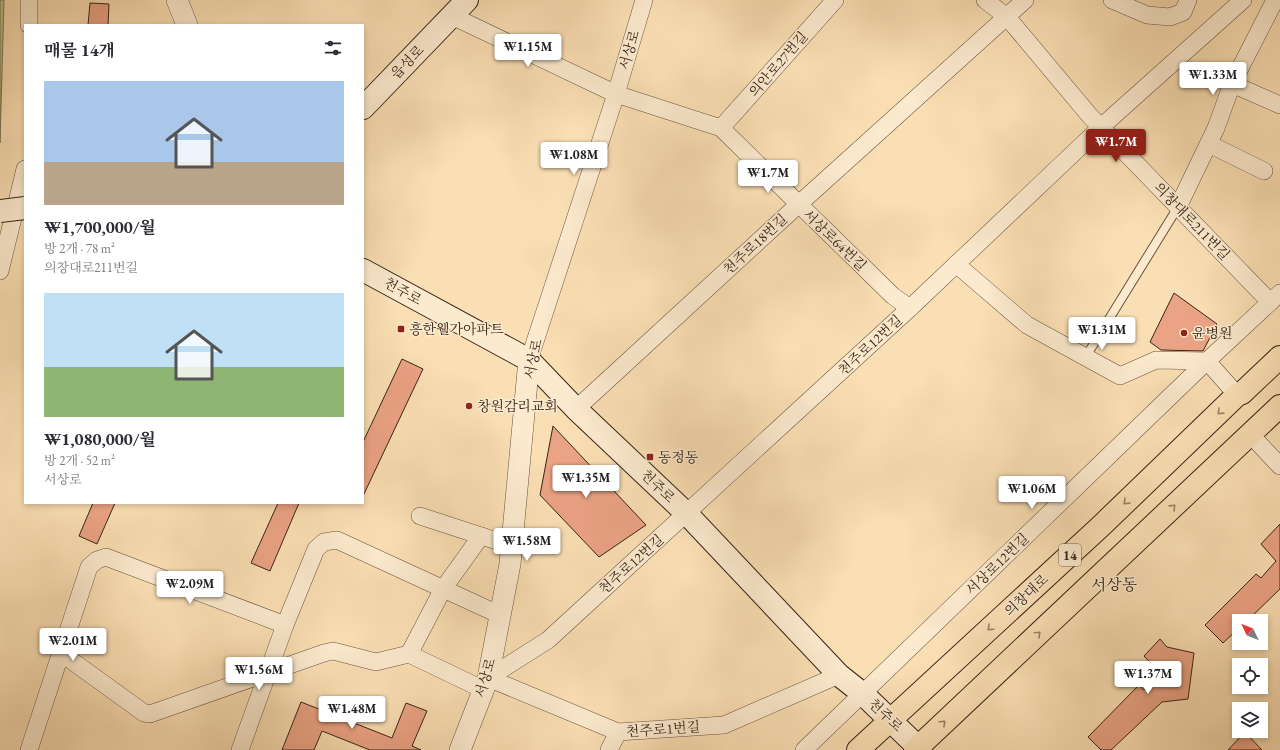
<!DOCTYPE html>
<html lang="ko">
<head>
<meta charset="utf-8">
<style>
  :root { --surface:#fff; --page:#f2f2f3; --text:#2b2b33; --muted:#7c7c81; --accent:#8f2418 }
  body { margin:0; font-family:"EB Garamond","Noto Serif KR",serif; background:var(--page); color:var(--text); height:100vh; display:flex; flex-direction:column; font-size:15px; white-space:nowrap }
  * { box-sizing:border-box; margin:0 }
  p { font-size:13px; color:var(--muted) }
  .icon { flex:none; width:22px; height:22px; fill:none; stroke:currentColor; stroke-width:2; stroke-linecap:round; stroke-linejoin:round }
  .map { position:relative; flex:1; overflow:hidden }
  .drawer { position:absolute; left:24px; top:24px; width:340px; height:480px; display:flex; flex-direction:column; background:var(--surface); border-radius:0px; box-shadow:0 2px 6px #0003 }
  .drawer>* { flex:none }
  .needle { width:26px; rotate:313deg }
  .tools { position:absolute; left:1232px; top:614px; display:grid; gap:8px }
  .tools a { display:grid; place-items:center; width:36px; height:36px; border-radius:0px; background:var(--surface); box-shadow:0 2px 6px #0003; font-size:20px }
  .price { position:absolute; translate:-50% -34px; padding:0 9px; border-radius:4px; background:#fff; color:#222; font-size:13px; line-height:26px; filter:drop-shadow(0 1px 2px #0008) }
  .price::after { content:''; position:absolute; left:50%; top:24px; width:12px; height:9px; margin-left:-6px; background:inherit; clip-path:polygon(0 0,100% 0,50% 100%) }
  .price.active { background:var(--accent); color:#fff }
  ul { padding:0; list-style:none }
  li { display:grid; align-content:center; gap:8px; height:212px; padding:0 20px }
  li span { display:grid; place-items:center; height:124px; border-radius:0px; color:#555 }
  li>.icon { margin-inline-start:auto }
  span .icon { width:72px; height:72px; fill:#fffc; stroke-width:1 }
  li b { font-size:17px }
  h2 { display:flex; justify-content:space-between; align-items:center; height:48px; padding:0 20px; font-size:17px }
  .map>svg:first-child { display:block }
  .green { fill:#bcc28f; stroke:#797354 }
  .building { fill:#eba385; stroke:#362418 }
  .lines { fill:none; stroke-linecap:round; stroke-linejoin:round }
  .service-casing { stroke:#67533f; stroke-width:10 }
  .minor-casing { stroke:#67533f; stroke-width:18 }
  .tertiary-casing { stroke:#67533f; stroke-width:22 }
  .secondary-casing { stroke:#362418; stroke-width:24 }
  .primary-casing { stroke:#362418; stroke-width:24 }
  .service { stroke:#fceace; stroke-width:8 }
  .minor { stroke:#fceace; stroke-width:17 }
  .tertiary { stroke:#fceace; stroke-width:21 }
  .secondary { stroke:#fceace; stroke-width:22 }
  .primary { stroke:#fbdfb4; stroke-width:22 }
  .secondary-bridge-casing { stroke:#362418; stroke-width:24; stroke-linecap:butt }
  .secondary-bridge { stroke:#fceace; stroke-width:22 }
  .oneway { stroke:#988266 }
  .poi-dot { fill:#8f2418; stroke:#fceace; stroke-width:1.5 }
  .labels { text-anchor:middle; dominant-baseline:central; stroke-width:3; stroke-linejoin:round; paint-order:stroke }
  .shield { fill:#fceace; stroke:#715f4f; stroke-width:1 }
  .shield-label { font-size:13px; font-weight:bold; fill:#362418 }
  .street-label { font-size:14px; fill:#362418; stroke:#fceace }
  .poi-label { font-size:14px; fill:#362418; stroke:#fceace; text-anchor:start }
  .quarter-label { font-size:16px; fill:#362418; stroke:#fceace }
</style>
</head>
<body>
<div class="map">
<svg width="1280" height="750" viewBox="0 0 1280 750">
  <rect width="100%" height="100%" fill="#fbdfb4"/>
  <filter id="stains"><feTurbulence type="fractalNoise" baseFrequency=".005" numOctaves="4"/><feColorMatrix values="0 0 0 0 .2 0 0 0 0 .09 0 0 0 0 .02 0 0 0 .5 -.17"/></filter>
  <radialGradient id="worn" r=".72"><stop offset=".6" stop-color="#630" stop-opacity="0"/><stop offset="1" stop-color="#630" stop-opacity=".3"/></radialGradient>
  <path class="green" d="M0,0H4L0,143Z"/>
  <g class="building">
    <path d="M90,3L109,4L108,25H88Z"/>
    <path d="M1174,293L1217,324L1203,351L1161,350L1150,342Z"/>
    <path d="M402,359L423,369L363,496V442Z"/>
    <path d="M553,426L646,525L599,557L540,495Z"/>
    <path d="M93,503H115L97,544L79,536Z"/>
    <path d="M278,503H299L270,571L251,563Z"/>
    <path d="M1280,524V589L1247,621H1239V628L1223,643L1205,625L1256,574L1261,578L1276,561L1261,544Z"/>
    <path d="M1160,639L1167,647L1194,653L1188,699L1162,702L1111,750H1101L1088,737L1139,685L1144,690L1159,672L1144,656Z"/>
    <path d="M301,702L392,738L406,703L427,711L412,746L421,750H370L322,731L314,750H282Z"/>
    <path d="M1245,732L1262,750H1228Z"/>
  </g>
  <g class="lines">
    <g class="service-casing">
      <path id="service" d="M1085,358L1178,207"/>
    </g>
    <g class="minor-casing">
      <g id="minor">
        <path d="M29,0V25"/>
        <path d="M985,0L1007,17L1090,116L1270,302"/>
        <path d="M1112,0L1147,15L1170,17L1183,12L1188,0"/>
        <path d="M452,16L616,94L721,128L893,296L910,308"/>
        <path d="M1232,84L1280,105"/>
        <path d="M721,128L835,0"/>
        <path d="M1209,144L1264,171"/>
        <path d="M1178,207L1216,128L1232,84L1275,0"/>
        <path d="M956,264L1027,325L1120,376L1156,360L1207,361L1237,395"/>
        <path d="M0,271L25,169"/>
        <path d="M529,360L616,94L644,0"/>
        <path d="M576,409L799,204L1025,0"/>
        <path d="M1250,434L1280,466"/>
        <path d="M420,516L512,546"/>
        <path d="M61,653L144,713L150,714L324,653L333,651L376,662L409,654L484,690"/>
        <path d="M409,654L443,589L481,536"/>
        <path d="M488,678L548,640L910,308L1101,127L1243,0"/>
        <path d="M488,678L618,732L724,725L839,675"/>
        <path d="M29,750L89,567L97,560L106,557L285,625"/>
        <path d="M240,750L285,625L316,549L324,542L337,540L500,615"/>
        <path d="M609,750L618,732"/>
        <path d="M804,750L1207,361L1280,293"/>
      </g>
    </g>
    <g class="tertiary-casing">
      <g id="tertiary">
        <path d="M177,0L187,25"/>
        <path d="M460,750L488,678L510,564L529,360"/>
      </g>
    </g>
    <g class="secondary-casing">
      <g id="secondary">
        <path d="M363,108L467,0"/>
        <path d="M363,270L529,360L576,409L687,514L839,675L863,694L921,750"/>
      </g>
    </g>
    <g class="primary-casing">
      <g id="primary">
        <path d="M858,750L1101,526L1237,395L1242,393L1280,357"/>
        <path d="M915,750L1280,406"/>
      </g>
    </g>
    <use href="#service" class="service"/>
    <use href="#minor" class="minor"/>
    <use href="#tertiary" class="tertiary"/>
    <use href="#secondary" class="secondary"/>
    <use href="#primary" class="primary"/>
    <g class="secondary-bridge-casing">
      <path id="secondary-bridge" d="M0,211L25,208"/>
    </g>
    <use href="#secondary-bridge" class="secondary-bridge"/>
  </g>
  <defs><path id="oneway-chevron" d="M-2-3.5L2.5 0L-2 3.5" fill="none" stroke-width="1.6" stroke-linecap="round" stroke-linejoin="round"/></defs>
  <g class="oneway">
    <use href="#oneway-chevron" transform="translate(1220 412) rotate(136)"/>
    <use href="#oneway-chevron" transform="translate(1126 502) rotate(136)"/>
    <use href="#oneway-chevron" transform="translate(1173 507) rotate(-44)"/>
    <use href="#oneway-chevron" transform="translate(990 628) rotate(138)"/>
    <use href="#oneway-chevron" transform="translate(1038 634) rotate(-43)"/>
    <use href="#oneway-chevron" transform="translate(943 723) rotate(-43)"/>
  </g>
  <g class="poi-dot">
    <rect x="397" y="325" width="8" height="8" rx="2"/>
    <circle cx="1184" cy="333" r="4"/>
    <circle cx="469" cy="406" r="4"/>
    <rect x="646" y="453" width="8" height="8" rx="2"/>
  </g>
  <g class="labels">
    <rect class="shield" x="1059" y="544" width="22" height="22" rx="3"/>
    <g class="shield-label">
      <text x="1070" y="555">14</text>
    </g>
    <g class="street-label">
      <text transform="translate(629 50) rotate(-74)">서상로</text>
      <text transform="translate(407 62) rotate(-46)">읍성로</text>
      <text transform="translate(778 64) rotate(-49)">의안로27번길</text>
      <text transform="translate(1192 221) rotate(46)">의창대로211번길</text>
      <text transform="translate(835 240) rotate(44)">서상로64번길</text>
      <text transform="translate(755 244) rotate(-43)">천주로18번길</text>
      <text transform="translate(403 291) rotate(29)">천주로</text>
      <text transform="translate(870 345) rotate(-43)">천주로12번길</text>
      <text transform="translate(533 359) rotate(-78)">서상로</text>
      <text transform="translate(658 486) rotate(44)">천주로</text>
      <text transform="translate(631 564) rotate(-42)">천주로12번길</text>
      <text transform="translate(997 564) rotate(-44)">서상로12번길</text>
      <text transform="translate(1026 595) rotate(-43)">의창대로</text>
      <text transform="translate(485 678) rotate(-74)">서상로</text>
      <text transform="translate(886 715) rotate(43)">천주로</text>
      <text transform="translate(663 729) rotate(-4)">천주로1번길</text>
    </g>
    <g class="poi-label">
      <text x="409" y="329">흥한웰가아파트</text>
      <text x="1192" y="333">윤병원</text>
      <text x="477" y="406">창원감리교회</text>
      <text x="658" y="457">동정동</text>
    </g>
    <g class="quarter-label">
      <text x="1114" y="584">서상동</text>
    </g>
  </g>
  <rect width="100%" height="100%" filter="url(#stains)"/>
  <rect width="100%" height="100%" fill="url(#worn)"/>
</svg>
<div class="tools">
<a><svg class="needle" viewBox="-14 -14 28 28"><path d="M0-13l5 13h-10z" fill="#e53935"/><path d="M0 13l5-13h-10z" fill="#7c7c81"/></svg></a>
<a><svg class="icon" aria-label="locate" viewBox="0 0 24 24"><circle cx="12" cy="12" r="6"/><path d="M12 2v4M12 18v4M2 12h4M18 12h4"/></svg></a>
<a><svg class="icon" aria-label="layers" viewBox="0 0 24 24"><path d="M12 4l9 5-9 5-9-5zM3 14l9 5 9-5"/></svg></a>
</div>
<b class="price" style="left:528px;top:68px">₩1.15M</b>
<b class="price" style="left:1213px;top:96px">₩1.33M</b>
<b class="price active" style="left:1116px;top:163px">₩1.7M</b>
<b class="price" style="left:574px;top:176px">₩1.08M</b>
<b class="price" style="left:768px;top:194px">₩1.7M</b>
<b class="price" style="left:1102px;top:351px">₩1.31M</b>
<b class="price" style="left:586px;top:499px">₩1.35M</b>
<b class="price" style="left:1032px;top:510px">₩1.06M</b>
<b class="price" style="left:527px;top:562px">₩1.58M</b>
<b class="price" style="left:190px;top:605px">₩2.09M</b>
<b class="price" style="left:73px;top:662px">₩2.01M</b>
<b class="price" style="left:259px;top:691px">₩1.56M</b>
<b class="price" style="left:1148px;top:695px">₩1.37M</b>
<b class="price" style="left:352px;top:730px">₩1.48M</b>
<section class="drawer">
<h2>매물 14개<svg class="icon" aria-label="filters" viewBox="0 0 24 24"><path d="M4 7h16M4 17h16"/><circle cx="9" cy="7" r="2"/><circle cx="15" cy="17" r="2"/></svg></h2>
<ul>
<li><span style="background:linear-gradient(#a9c7e8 65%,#b9a48a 0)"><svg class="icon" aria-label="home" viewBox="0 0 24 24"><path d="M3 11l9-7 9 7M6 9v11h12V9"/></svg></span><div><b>₩1,700,000/월</b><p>방 2개 · 78 m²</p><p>의창대로211번길</p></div></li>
<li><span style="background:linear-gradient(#bfe0f5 60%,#8fb573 0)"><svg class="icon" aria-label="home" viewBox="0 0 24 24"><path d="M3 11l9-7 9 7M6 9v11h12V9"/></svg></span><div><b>₩1,080,000/월</b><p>방 2개 · 52 m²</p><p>서상로</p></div></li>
</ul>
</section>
</div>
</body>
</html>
